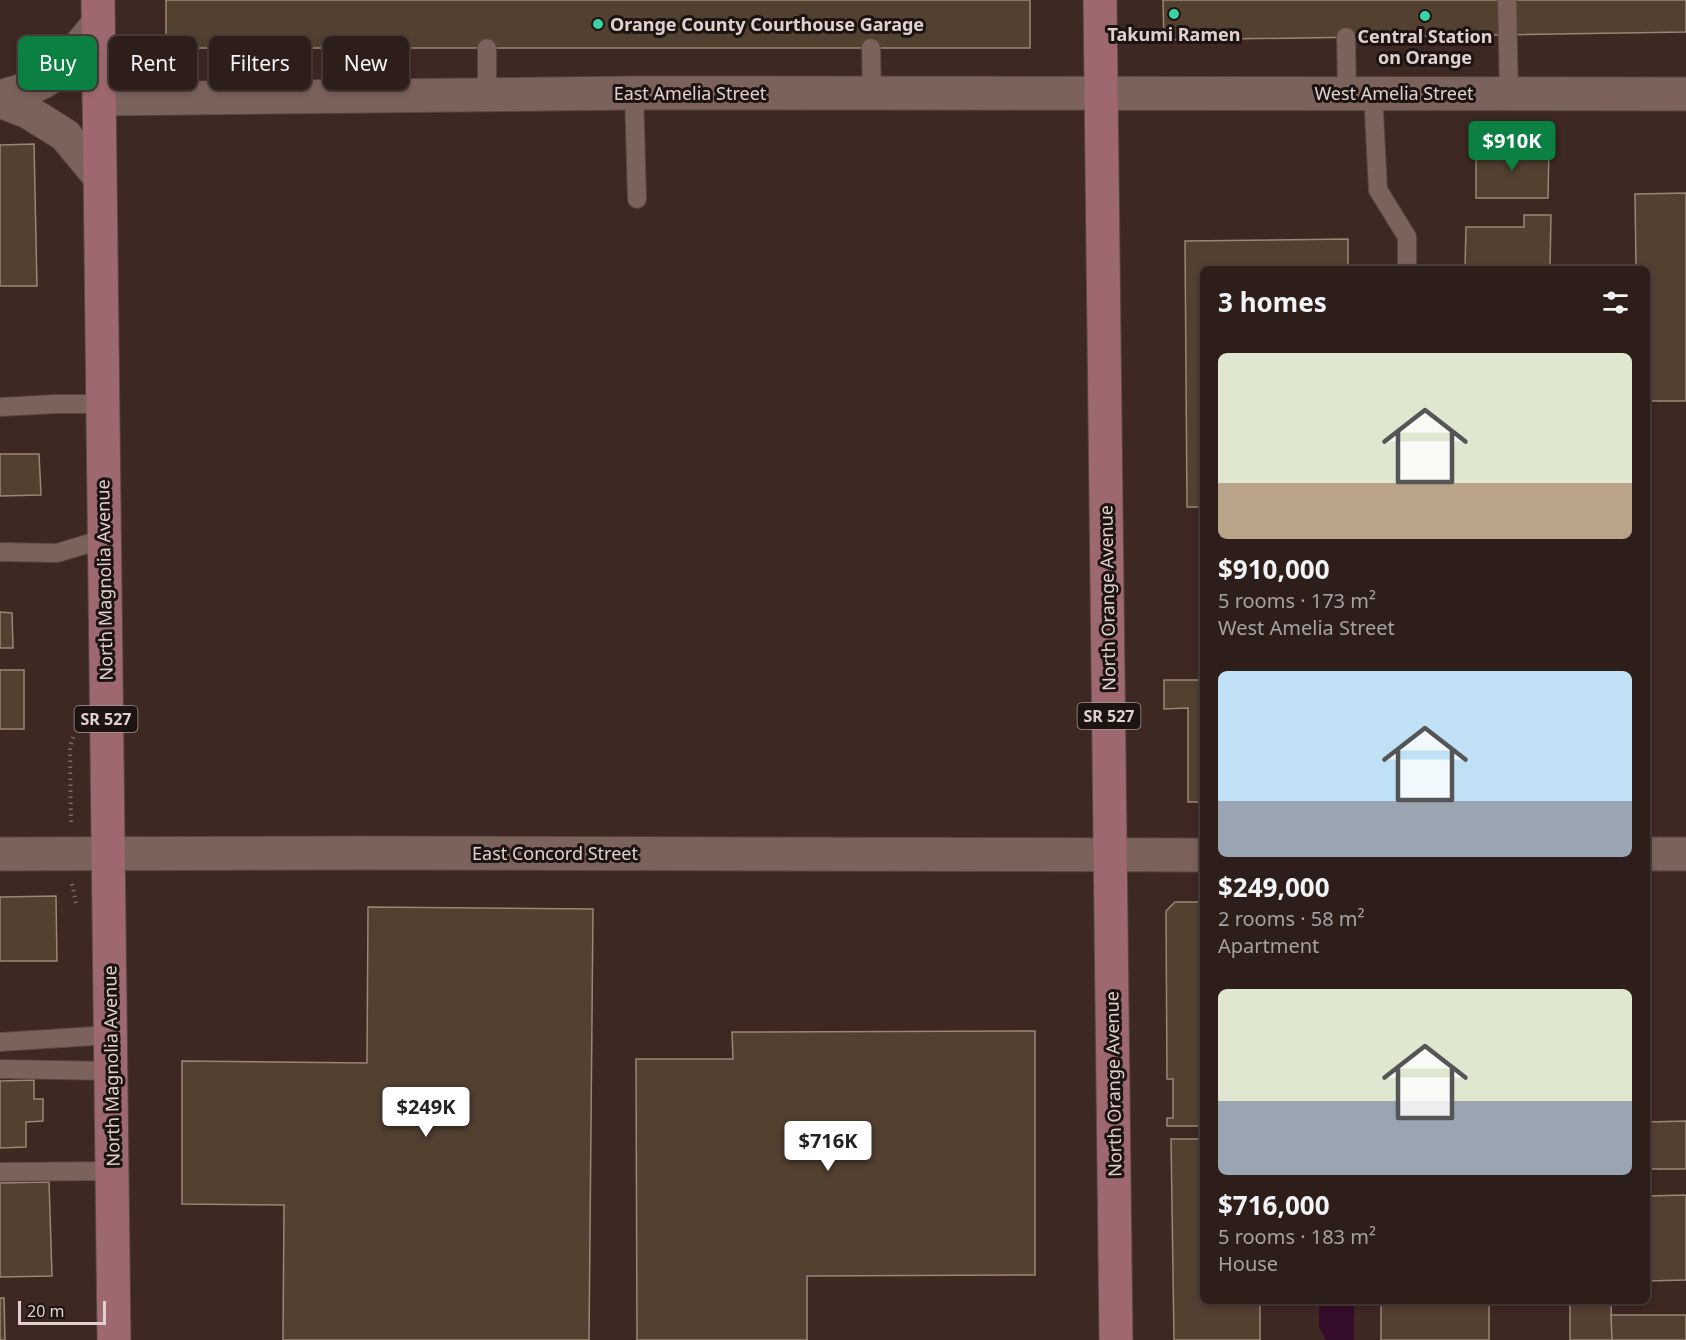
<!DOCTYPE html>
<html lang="en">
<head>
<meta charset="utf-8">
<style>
  :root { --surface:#2e1e1a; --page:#362723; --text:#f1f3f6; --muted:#a7a2a2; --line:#493c39; --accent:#0b8043 }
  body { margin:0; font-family:"Noto Sans",sans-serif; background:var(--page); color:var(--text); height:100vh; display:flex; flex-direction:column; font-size:22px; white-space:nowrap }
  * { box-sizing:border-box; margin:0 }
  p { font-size:20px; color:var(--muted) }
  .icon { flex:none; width:33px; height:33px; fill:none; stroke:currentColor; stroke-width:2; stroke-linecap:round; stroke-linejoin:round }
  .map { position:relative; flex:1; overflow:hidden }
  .side { position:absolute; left:1200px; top:266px; width:450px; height:1038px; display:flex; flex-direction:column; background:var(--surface); border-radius:9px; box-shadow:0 3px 9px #0003,0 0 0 2px var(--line) }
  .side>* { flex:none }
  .guide { position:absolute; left:18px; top:36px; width:570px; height:54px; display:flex; gap:12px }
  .scale { position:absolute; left:18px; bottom:15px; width:88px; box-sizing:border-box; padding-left:6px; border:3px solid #e0d1ce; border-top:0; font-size:16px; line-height:21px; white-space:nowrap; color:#e0d1ce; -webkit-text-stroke:4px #1d1311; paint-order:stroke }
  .price { position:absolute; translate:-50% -51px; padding:0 14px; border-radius:6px; background:#fff; color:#222; font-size:20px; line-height:39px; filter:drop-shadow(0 2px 3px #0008) }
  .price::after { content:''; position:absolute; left:50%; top:36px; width:18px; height:14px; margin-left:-9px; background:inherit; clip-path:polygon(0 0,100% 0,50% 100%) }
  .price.current { background:var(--accent); color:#fff }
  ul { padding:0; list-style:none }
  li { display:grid; align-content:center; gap:12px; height:318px; padding:0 18px }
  li span { display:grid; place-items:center; height:186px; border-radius:9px; color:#555 }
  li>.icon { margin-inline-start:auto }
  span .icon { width:108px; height:108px; fill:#fffc; stroke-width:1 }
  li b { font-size:26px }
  h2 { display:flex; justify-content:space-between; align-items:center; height:72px; padding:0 18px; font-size:26px }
  .pill { padding:0 21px; border-radius:9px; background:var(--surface); box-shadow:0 3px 9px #0003,0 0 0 2px var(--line); font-size:21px; line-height:54px }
  .pill.current { background:var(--accent); color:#fff }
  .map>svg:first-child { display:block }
  .water { fill:#350c29 }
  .building { fill:#524031; stroke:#9a8675; stroke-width:1.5 }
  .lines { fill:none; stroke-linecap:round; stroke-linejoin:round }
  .service-casing { stroke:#584642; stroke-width:20 }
  .minor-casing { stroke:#584642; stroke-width:35 }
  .tertiary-casing { stroke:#584642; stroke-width:35 }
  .primary-casing { stroke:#584642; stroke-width:35 }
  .path { stroke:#7d6b66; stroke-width:4; stroke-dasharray:1.5 4.5; stroke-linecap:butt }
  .service { stroke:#7b625b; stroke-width:18 }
  .minor { stroke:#7b625b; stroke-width:33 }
  .tertiary { stroke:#7b625b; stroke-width:33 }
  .primary { stroke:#9e696e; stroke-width:33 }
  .poi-dot { fill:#39d4a5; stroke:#1d1311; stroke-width:2 }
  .labels { text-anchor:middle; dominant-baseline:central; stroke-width:6; stroke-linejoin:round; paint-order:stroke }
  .shield { fill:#1d1311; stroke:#a69895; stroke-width:1.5 }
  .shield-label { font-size:16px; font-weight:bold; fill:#e0d1ce }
  .poi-label { font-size:18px; font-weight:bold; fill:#e0d1ce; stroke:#1d1311 }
  .street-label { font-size:18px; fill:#e0d1ce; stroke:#1d1311 }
</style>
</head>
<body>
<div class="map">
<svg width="1686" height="1340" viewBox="0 0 1686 1340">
  <rect width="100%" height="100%" fill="#3d2822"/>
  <path class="water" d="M1310,1301H1354V1340H1326L1319,1327V1301Z"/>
  <g class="building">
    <rect x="166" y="0" width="864" height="48"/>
    <path d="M1163,0H1686V32L1164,40Z"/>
    <path d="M34,144L37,286H0V145Z"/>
    <path d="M1476,146H1549L1548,198H1476Z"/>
    <path d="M1686,193V401H1647V268H1636L1635,194Z"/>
    <path d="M1524,215H1551L1550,267H1465L1466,227H1524Z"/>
    <path d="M1348,239V268H1203V507H1187L1185,241Z"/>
    <path d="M0,454H39L41,495L0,496Z"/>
    <path d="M0,612L12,613L13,648H0Z"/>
    <rect x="0" y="670" width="24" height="59"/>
    <path d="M1164,680H1203V802H1188V708L1164,709Z"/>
    <path d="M56,896L57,961H0V897Z"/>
    <path d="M1175,902H1203V1126H1167V1118H1173V1079H1167L1166,911Z"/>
    <path d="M368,907L593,909L589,1340H283L284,1205L182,1204V1061L367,1063Z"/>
    <path d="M1035,1031V1275L807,1276V1340H637L636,1059H733L732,1032Z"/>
    <path d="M34,1080V1099H43V1121L26,1122V1147L0,1148V1081Z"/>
    <path d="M1686,1121V1169H1647V1122Z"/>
    <path d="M1171,1139H1203V1300H1260V1340H1174Z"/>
    <path d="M49,1182L52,1276L0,1277V1183Z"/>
    <path d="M1686,1195V1280L1647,1281V1196Z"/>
    <path d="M0,1298H4L5,1340H0Z"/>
    <rect x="1381" y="1300" width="108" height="40"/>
    <path d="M1570,1300H1611L1612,1340H1570Z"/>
    <path d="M1611,1315H1686V1340H1612Z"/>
  </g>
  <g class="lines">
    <g class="service-casing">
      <g id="service">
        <path d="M1507,0L1509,93"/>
        <path d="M1346,37L1347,93"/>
        <path d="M487,48V94"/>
        <path d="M871,48L872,93"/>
        <path d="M634,93L637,199"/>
        <path d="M1373,93L1378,190L1407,237V268"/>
        <path d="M0,407L56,404H102"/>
        <path d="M0,552L57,553L104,539"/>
        <path d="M0,1042L110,1035"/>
        <path d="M0,1069L111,1071"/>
        <path d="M0,1172L112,1171"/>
      </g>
    </g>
    <g class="minor-casing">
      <g id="minor">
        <path d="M0,97C16,92 35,88 49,78C68,63 83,42 98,24"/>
        <path d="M0,101L28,112L65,135L99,176"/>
        <path d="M0,854L361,853L1203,855"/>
        <path d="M1647,854H1686"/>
      </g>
    </g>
    <g class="tertiary-casing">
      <path id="tertiary" d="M99,99L634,93L1686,94"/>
    </g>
    <g class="primary-casing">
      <g id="primary">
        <path d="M98,0L114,1340"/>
        <path d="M1100,0L1116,1340"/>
      </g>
    </g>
    <g class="path">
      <path d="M71,822L70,747L74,735"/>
      <path d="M72,884L76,903"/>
    </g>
    <use href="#service" class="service"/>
    <use href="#minor" class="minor"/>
    <use href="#tertiary" class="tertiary"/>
    <use href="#primary" class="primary"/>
  </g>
  <g class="poi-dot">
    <circle cx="1174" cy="14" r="6"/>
    <circle cx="1425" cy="16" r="6"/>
    <circle cx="598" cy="24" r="6"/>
  </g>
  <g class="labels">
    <g class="shield">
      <rect x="1077.5" y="703" width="63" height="26" rx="4.5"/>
      <rect x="74.5" y="706" width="63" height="26" rx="4.5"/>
    </g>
    <g class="shield-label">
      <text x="1109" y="716">SR 527</text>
      <text x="106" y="719">SR 527</text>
    </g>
    <g class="poi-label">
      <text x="610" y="24" text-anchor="start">Orange County Courthouse Garage</text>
      <text x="1174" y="34">Takumi Ramen</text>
      <text x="1425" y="36">Central Station<tspan x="1425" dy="21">on Orange</tspan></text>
    </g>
    <g class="street-label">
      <text x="690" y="93">East Amelia Street</text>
      <text x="1394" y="93">West Amelia Street</text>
      <text transform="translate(104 580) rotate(-91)">North Magnolia Avenue</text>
      <text transform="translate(1107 598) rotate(-91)">North Orange Avenue</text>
      <text x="555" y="853">East Concord Street</text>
      <text transform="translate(111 1066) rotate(-91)">North Magnolia Avenue</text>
      <text transform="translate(1113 1084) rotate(-91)">North Orange Avenue</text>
    </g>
  </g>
</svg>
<div class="scale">20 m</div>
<b class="price current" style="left:1512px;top:172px">$910K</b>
<b class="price" style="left:426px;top:1138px">$249K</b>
<b class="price" style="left:828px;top:1172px">$716K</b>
<div class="guide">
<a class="pill current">Buy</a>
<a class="pill">Rent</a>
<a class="pill">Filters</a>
<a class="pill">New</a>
</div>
<section class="side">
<h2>3 homes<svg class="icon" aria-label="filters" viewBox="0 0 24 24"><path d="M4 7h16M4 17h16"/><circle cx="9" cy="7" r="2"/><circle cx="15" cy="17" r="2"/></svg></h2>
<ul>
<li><span style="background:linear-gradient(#dfe7d0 70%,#b9a48a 0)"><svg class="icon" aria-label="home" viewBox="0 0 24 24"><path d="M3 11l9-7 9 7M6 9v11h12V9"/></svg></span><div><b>$910,000</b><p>5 rooms · 173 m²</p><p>West Amelia Street</p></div></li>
<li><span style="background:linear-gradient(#bfe0f5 70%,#9aa5b1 0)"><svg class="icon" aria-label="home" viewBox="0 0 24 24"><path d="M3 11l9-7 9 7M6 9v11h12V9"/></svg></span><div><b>$249,000</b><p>2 rooms · 58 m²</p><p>Apartment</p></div></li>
<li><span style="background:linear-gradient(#dfe7d0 60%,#9aa5b1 0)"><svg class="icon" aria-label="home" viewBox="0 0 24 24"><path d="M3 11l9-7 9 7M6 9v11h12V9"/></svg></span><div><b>$716,000</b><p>5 rooms · 183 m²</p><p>House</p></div></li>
</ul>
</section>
</div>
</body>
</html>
